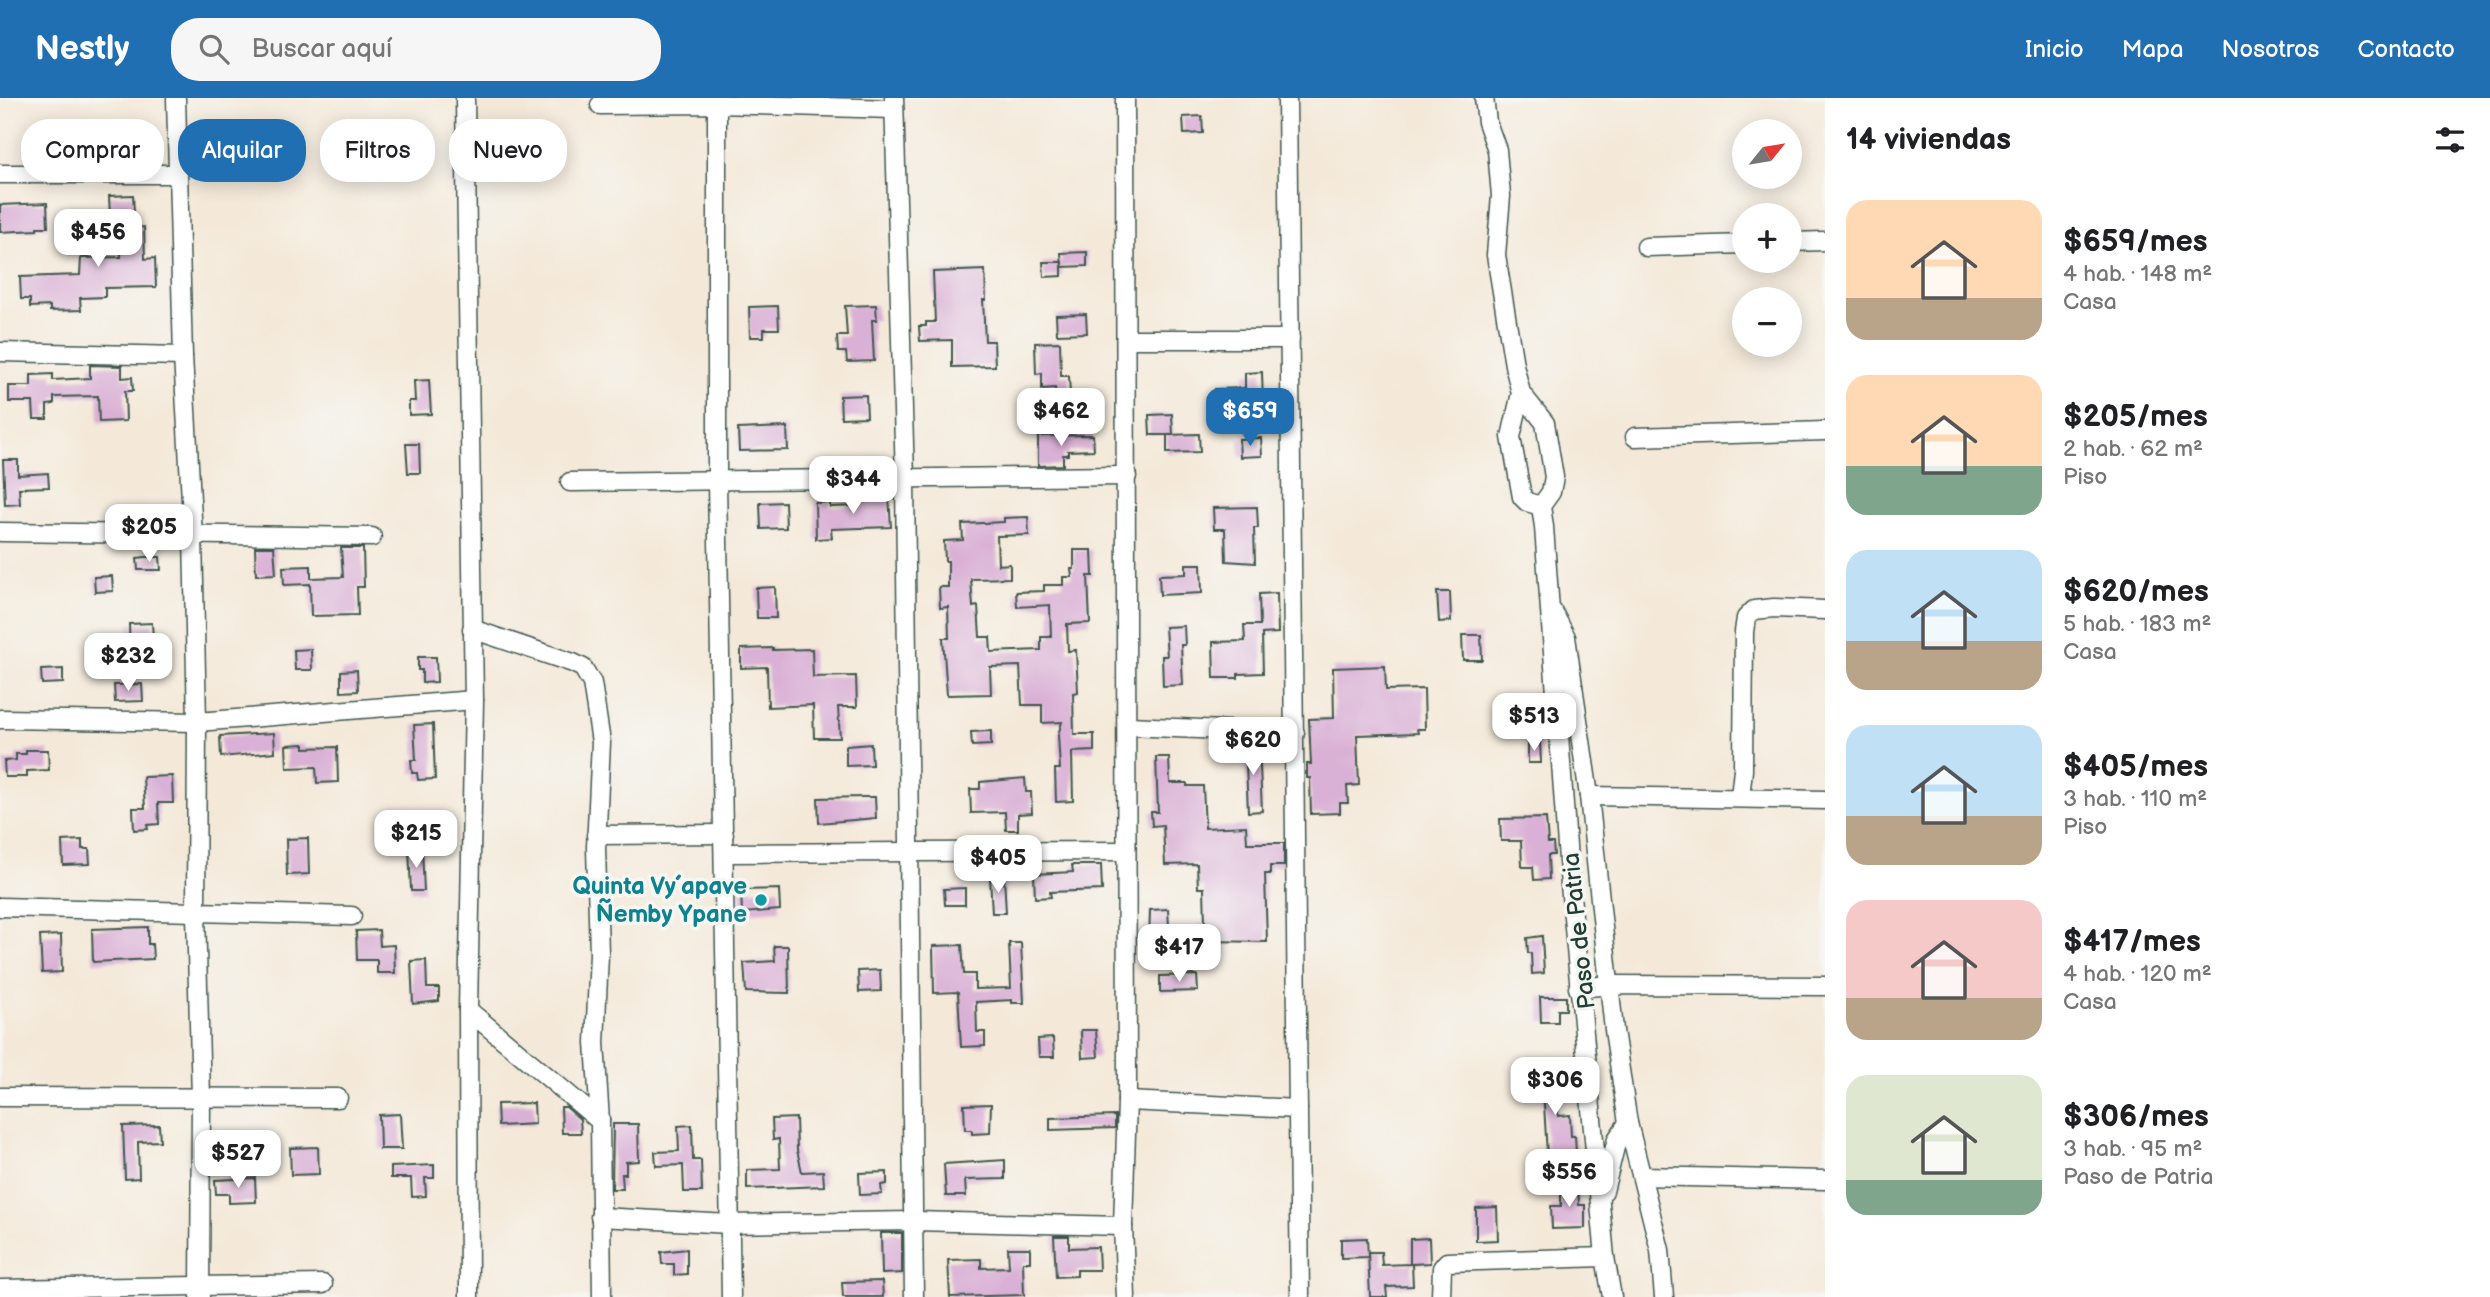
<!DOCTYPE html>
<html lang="es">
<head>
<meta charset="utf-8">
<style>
  :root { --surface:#fff; --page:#f6f6f6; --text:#202124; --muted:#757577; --accent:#1f6fb2 }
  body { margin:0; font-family:"Balsamiq Sans",sans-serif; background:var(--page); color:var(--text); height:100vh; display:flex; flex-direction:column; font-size:26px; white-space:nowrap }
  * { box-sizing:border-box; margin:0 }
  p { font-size:23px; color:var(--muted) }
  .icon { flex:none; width:38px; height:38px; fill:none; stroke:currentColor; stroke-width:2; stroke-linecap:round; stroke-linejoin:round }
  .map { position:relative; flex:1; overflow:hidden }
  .details { display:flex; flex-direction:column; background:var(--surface); width:665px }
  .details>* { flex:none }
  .banner { position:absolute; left:21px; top:21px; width:665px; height:63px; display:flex; gap:14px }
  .needle { width:46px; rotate:60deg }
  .controls { position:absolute; left:1732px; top:21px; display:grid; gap:14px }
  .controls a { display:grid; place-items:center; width:70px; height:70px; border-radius:50%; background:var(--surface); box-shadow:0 4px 18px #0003; font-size:35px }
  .price { position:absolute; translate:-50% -60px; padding:0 16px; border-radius:14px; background:#fff; color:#222; font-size:23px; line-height:46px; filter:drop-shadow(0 2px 4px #0008) }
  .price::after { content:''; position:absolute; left:50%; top:42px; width:21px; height:16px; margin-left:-10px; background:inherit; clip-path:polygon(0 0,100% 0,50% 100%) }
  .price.active { background:var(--accent); color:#fff }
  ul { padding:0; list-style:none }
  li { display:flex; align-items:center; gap:21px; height:175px; padding:0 21px }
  li span { display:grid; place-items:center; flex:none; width:196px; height:140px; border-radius:21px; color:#555 }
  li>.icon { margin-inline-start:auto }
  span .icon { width:84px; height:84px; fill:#fffc; stroke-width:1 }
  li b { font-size:30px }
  h2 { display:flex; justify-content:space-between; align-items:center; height:84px; padding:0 21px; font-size:30px }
  .tag { padding:0 24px; border-radius:28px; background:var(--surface); box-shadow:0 4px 18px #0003; font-size:24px; line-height:63px }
  .tag.active { background:var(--accent); color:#fff }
  header { display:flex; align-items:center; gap:42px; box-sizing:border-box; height:98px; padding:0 35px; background:var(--accent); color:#fff }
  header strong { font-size:33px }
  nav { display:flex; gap:38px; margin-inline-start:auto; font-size:24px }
  .search { width:490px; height:63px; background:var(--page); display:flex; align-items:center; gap:18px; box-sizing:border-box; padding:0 24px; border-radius:28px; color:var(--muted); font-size:26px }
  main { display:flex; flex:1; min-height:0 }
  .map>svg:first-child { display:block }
  .building { fill:#dab1d6 }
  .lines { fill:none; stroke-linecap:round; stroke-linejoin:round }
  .minor-casing { stroke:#3f574d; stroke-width:21 }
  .minor { stroke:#fff; stroke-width:18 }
  .culture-dot { fill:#0f9aa8; stroke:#f6f6f2; stroke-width:2.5 }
  .labels { text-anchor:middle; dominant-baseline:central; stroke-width:7; stroke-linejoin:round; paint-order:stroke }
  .culture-label { font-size:24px; font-weight:bold; fill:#0d838f; stroke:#f6f6f2; text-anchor:end }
  .street-label { font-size:24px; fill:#1f3d34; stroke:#f6f6f2 }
</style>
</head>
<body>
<header>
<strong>Nestly</strong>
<div class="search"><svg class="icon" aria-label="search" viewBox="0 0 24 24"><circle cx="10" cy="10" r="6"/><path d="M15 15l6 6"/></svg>Buscar aquí</div>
<nav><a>Inicio</a><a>Mapa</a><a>Nosotros</a><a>Contacto</a></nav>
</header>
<main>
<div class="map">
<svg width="1825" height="1199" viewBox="0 0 1825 1199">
  <rect width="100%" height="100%" fill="#f6f6f2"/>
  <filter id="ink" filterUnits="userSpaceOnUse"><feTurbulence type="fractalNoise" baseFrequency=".0143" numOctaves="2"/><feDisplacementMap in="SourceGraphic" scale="14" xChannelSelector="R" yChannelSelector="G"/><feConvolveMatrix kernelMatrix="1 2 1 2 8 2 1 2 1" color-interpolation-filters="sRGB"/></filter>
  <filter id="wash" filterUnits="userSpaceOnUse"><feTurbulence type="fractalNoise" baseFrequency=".00686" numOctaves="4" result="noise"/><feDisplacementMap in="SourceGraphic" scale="28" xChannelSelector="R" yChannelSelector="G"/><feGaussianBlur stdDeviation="1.57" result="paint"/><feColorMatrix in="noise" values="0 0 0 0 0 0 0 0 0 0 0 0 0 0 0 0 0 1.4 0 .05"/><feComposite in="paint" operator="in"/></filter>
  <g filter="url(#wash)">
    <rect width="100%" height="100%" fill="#f4e9d9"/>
    <g id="blocks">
      <g class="building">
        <path d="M1202,18L1203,35L1184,36L1183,19Z"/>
        <path d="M133,97L135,130L144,129L145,161L155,160L156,189L105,190V199L80,200L81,212L50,213V208L30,209V201H21L20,179L80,177L81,160L121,159L119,117H110L109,98Z"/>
        <path d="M47,105L48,129H37V132L0,134V107Z"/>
        <path d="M1087,154V168L1062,169L1061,155Z"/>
        <path d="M1043,164H1062V178L1044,179Z"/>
        <path d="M985,172L986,202H983L985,243H994L995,268L952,269V242L920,243L919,228H926V224H935L933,174Z"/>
        <path d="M876,207L877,222H872L874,263L847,264L846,254H838L837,238H847L845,208Z"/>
        <path d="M778,208L779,231H764V239H750L749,209Z"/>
        <path d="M1086,216L1087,235L1057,236L1056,217Z"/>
        <path d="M1060,244L1061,278H1069L1070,297H1056L1055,290L1042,291V275L1036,276L1035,245Z"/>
        <path d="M90,267L122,268V280L132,279L133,293H125L126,323L99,324L98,298L54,299V306L47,307V321H34L33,304H9V288H31V277L53,276V282L90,280Z"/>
        <path d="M1262,274L1263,304L1229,305V313H1215V291L1245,290V275Z"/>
        <path d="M429,282L431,316L409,317V303H415L414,283Z"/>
        <path d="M866,297L867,319L841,320L840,298Z"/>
        <path d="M1172,316L1173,337H1150L1149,317Z"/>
        <path d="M787,329L788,352L739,353L738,331Z"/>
        <path d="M1199,336L1200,354L1167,355V337Z"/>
        <path d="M1093,337L1094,352L1068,353V357H1063V367L1038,368V338Z"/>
        <path d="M1261,340L1262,358L1240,359L1239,341Z"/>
        <path d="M406,346H419L420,375H408Z"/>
        <path d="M3,362H18V377L48,375L49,389L19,390L20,406L5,407Z"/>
        <path d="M889,398L891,429L831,431L832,440L816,441L815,405L830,404V409L858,408L857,399Z"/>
        <path d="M785,404L786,430L761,431L760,405Z"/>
        <path d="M1257,409L1258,430H1254L1255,465L1226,463L1225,431H1214L1213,410Z"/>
        <path d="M1028,419L1029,437L997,438L998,467L1010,466V480L971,481L973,509L978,508L980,539H990L991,554L1041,552V539H1051L1050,507L1017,509L1016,494L1044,493V487H1063V479H1072L1071,471H1074V452H1092L1093,478H1088L1090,525L1067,526L1068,553L1076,552L1078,594L1073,595L1074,636H1094V653L1072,654L1073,703L1056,704L1055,671H1060L1058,637L1062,624L1042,625V607H1022L1020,568L990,569L991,596L947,597L943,540H949L948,509L940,510L939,489H948V463H945L944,443L963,442L962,426L1004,424V420Z"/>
        <path d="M255,449H274L276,476L256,477Z"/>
        <path d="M341,450H363L364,489H357L358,517L311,518L310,486L284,487L283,469L311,468V480L343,479Z"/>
        <path d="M146,459H160L161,472H138L137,460Z"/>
        <path d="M1186,466H1201L1202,495L1160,497L1159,477L1186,476Z"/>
        <path d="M112,478L113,493L95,494L94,479Z"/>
        <path d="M775,489L776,520H757L756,490Z"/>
        <path d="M1437,494H1450L1451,523L1439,524Z"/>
        <path d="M1277,495L1278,535L1262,536L1263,575L1238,576V580H1214L1213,544L1245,543L1244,527H1260L1259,496Z"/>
        <path d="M152,525L153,540H146L144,557H130L129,526Z"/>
        <path d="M1184,528L1185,547H1181L1183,587L1163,588L1162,558H1167L1165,529Z"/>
        <path d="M1462,537H1481L1482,562H1463Z"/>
        <path d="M773,550V552L812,551L813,579L856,578L857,609H838L840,640H814L813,607L768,609L767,569L741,570V551Z"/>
        <path d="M311,551L312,572H295L294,552Z"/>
        <path d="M418,559H436L437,584L422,585V572H418Z"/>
        <path d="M1385,568L1386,592L1424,591L1425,631H1417L1418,635L1357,637L1359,687L1347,688L1348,705H1340V715L1311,716L1310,680H1307V666H1311L1309,621L1334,620L1333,570Z"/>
        <path d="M63,571V585L42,586L41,572Z"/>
        <path d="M357,572L358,593L341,594V573Z"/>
        <path d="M142,586L143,603L115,604L114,587Z"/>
        <path d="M1500,598H1520L1521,634H1506L1505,615L1500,616Z"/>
        <path d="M433,626L435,681L418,682L417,675H412L411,662H416L414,627Z"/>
        <path d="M991,633V647L972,648L971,634Z"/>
        <path d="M274,635L275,654L221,659L220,638Z"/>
        <path d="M1245,644L1259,645L1262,713L1248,714Z"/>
        <path d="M1528,644H1540L1541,665H1528Z"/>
        <path d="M304,646V650L337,649L338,684L317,685L316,669L287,670L286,647Z"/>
        <path d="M871,646L872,667L846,668V648Z"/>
        <path d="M26,652H48L49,672L27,673V679H5L4,663L16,662V656H26Z"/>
        <path d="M1156,659H1169L1170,685H1187V688H1203L1205,730L1246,728L1247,745H1284V768H1270V776H1265L1267,844L1206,843L1207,865L1191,866L1190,844L1199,843V825H1205L1204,790H1198L1197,766L1165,767L1163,727L1152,728L1151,714H1158Z"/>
        <path d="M172,678L173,705H158L159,726L147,727L148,731L134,732L133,710H145L143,679Z"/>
        <path d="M1025,680L1026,694H1031L1032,715L1018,716V732H1006L1005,714L971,715L970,691H980V684Z"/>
        <path d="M864,699H875L876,720L819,725L818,700Z"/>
        <path d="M1546,720L1548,745H1553L1554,757H1548L1549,781L1534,782L1533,769H1522L1521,743H1501L1500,721Z"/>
        <path d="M308,740L309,776L287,777L286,741Z"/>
        <path d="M82,742V751H89L90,766L63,767L62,743Z"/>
        <path d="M409,750H422L424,793H411Z"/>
        <path d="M1072,767H1101L1102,792L1050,794L1051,799L1035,800L1034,776L1073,774Z"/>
        <path d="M1004,778L1006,815H992L990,779Z"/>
        <path d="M965,790V807H945L944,791Z"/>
        <path d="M779,791L780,812L742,815L741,792Z"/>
        <path d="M1168,811L1170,845L1149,846L1150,812Z"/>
        <path d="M148,829V846H152L153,861L93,864L92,831Z"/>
        <path d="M379,832L380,848L394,847L395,875H377V862H357L356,833Z"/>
        <path d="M61,837L62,874L42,875L40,838Z"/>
        <path d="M1542,838L1544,875L1532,876L1531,855H1528L1527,840Z"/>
        <path d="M1009,845H1021L1024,905H1012V902L976,904L977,934H985V948L961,949L958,894L934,895L933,848L962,847L964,876H975V891L1011,890Z"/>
        <path d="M774,848H788L789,895L746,894L744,865L775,863Z"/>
        <path d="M426,862L427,890H439V903L413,906L411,863Z"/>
        <path d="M880,872L881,893L859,894L858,873Z"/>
        <path d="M1197,877L1198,893L1160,894V878Z"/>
        <path d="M1540,899H1566V912H1558V924H1541Z"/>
        <path d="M1081,932H1096L1098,959L1082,960Z"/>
        <path d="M1053,940L1054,959H1039L1038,941Z"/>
        <path d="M1539,969H1555L1558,1018L1570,1017L1571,1038H1575L1576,1055L1547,1056L1543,990H1539Z"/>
        <path d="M534,1005L535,1026L498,1028L497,1006Z"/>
        <path d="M991,1006L990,1035L972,1036V1032H965L964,1007Z"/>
        <path d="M561,1009H566L580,1021L581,1035H562Z"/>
        <path d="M400,1016L402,1051H380L379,1017Z"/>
        <path d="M1115,1018V1030L1050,1032V1020Z"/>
        <path d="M796,1020L797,1052L802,1074L823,1073L824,1088L747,1091V1072L780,1071L779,1041L773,1042L772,1021Z"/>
        <path d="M613,1026H638L639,1063L626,1064V1076H622L623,1091H612Z"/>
        <path d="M159,1027L160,1043L138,1044L139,1080L125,1081L123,1028Z"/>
        <path d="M692,1027L693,1062H701L702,1094H684L683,1067L656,1068L655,1054L679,1053L678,1028Z"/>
        <path d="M318,1049L319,1076L291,1077L290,1050Z"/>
        <path d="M1005,1062V1081L965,1082L966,1098H946L944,1066Z"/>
        <path d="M434,1067V1080H425L426,1098L412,1099L411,1080H391V1069Z"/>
        <path d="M887,1074V1086L881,1087L882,1096L860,1097L859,1075Z"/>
        <path d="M255,1080L256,1104L229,1105V1096H216L215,1082Z"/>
        <path d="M1561,1083H1578L1579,1107H1585V1130L1552,1131L1551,1108H1561Z"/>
        <path d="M1497,1109L1498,1142L1476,1143V1110Z"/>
        <path d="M881,1135H902V1175L882,1176Z"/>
        <path d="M1054,1138H1069V1150L1098,1149L1099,1172H1077V1178L1056,1179Z"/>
        <path d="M1367,1140L1368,1159L1341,1160V1141Z"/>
        <path d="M1429,1140L1430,1165L1412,1166L1413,1188L1386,1189L1387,1199H1370L1368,1154H1381L1382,1167L1410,1166V1141Z"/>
        <path d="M1008,1150H1030V1164H1023L1024,1197L950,1199L948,1162L981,1161V1170L1009,1169Z"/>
        <path d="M687,1151V1176L674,1177V1166H662L661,1154Z"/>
        <path d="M882,1183L883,1199H843L842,1184Z"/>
      </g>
    </g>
  </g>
  <g filter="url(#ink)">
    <use href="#blocks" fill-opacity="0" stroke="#3f574d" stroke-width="2"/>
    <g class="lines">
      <g class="minor-casing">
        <g id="minor">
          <path d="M176,0L183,258L193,438L197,624L196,816L201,1000L200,1199"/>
          <path d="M465,0L474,602L468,912L469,1199"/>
          <path d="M717,0V383L731,1199"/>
          <path d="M894,0L905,381L914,1199"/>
          <path d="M1125,0L1127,1003L1123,1128L1126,1199"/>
          <path d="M1287,0L1300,1199"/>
          <path d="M1484,0L1487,24L1497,52L1501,98L1496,157L1514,267L1521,295L1545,325L1554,379L1551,394L1541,408L1544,429L1569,776L1605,1159L1612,1199"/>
          <path d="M600,7L717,6L894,11"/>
          <path d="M0,76H178"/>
          <path d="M1790,144L1825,143"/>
          <path d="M1646,149L1745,146"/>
          <path d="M1126,241H1290"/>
          <path d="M0,254L183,258"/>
          <path d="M1521,295L1511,339L1522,399L1527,404L1541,408"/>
          <path d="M1635,339L1825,333"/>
          <path d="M570,384L1127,378"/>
          <path d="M0,434L372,439"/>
          <path d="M1553,514L1566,539L1589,698L1614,932L1628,1025L1660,1152L1664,1199"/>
          <path d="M472,531L573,565L583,570L592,585L601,644L596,750L599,856L595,945L600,1023L602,1199"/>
          <path d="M0,621L197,624L474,602"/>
          <path d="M1128,628L1295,635"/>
          <path d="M1589,698L1825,702"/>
          <path d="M1740,699L1743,672L1744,534L1746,520L1754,512L1774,510L1825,512"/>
          <path d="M596,737L724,736"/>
          <path d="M725,755L1126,753"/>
          <path d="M0,809L352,818"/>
          <path d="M1578,890L1610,887L1825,888"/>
          <path d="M468,912L600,1023"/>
          <path d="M0,999L338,1000"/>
          <path d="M1127,1003L1298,1011"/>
          <path d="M1642,1078L1825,1082"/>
          <path d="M1604,1093L1617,1041L1628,1025"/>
          <path d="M600,1119L730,1126L913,1123L1123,1128"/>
          <path d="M0,1191L323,1186"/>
          <path d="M1441,1199L1442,1170L1447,1164L1605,1159"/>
        </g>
      </g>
      <use href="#minor" class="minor"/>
    </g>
  </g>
  <circle class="culture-dot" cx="761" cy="802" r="7"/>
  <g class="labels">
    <g class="culture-label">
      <text x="747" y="788">Quinta Vy´apave<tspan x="747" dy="28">Ñemby Ypane</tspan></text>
    </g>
    <g class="street-label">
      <text transform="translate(1579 833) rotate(-96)">Paso de Patria</text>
    </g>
  </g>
</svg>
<div class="controls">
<a><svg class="needle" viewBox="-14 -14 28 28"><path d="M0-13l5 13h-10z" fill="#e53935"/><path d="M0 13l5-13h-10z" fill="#757577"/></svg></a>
<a>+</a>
<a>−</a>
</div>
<b class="price" style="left:98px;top:171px">$456</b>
<b class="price" style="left:1061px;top:350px">$462</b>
<b class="price active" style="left:1250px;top:350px">$659</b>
<b class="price" style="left:853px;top:418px">$344</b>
<b class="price" style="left:149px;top:466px">$205</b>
<b class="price" style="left:128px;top:595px">$232</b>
<b class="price" style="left:1534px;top:655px">$513</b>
<b class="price" style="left:1253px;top:679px">$620</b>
<b class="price" style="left:416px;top:772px">$215</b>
<b class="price" style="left:998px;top:797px">$405</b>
<b class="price" style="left:1179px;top:886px">$417</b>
<b class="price" style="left:1555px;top:1019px">$306</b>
<b class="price" style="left:238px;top:1092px">$527</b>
<b class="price" style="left:1569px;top:1111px">$556</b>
<div class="banner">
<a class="tag">Comprar</a>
<a class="tag active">Alquilar</a>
<a class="tag">Filtros</a>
<a class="tag">Nuevo</a>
</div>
</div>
<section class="details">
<h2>14 viviendas<svg class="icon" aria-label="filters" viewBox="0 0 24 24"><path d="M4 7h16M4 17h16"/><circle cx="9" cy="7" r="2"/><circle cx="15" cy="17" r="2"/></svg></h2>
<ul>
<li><span style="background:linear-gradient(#ffd9b3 70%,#b9a48a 0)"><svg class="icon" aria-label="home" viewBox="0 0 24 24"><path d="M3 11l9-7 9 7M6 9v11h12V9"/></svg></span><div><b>$659/mes</b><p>4 hab. · 148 m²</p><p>Casa</p></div></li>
<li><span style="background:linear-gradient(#ffd9b3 65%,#7fa58c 0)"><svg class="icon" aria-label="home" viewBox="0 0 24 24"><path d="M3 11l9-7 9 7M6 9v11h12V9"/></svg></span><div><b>$205/mes</b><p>2 hab. · 62 m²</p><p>Piso</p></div></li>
<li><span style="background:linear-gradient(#bfe0f5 65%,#b9a48a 0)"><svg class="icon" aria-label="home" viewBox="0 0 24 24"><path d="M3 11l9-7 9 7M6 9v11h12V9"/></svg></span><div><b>$620/mes</b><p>5 hab. · 183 m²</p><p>Casa</p></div></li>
<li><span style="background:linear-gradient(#bfe0f5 65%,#b9a48a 0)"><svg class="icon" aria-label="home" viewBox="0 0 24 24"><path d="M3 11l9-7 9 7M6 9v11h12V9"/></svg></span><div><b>$405/mes</b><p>3 hab. · 110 m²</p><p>Piso</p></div></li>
<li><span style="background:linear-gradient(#f6c9c9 70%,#b9a48a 0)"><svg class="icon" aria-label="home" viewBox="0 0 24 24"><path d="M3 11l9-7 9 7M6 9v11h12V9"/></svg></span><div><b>$417/mes</b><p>4 hab. · 120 m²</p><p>Casa</p></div></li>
<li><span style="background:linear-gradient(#dfe7d0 75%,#7fa58c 0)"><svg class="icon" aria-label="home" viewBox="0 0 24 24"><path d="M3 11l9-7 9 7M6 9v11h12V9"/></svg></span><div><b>$306/mes</b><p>3 hab. · 95 m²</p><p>Paso de Patria</p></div></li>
</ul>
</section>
</main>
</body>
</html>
